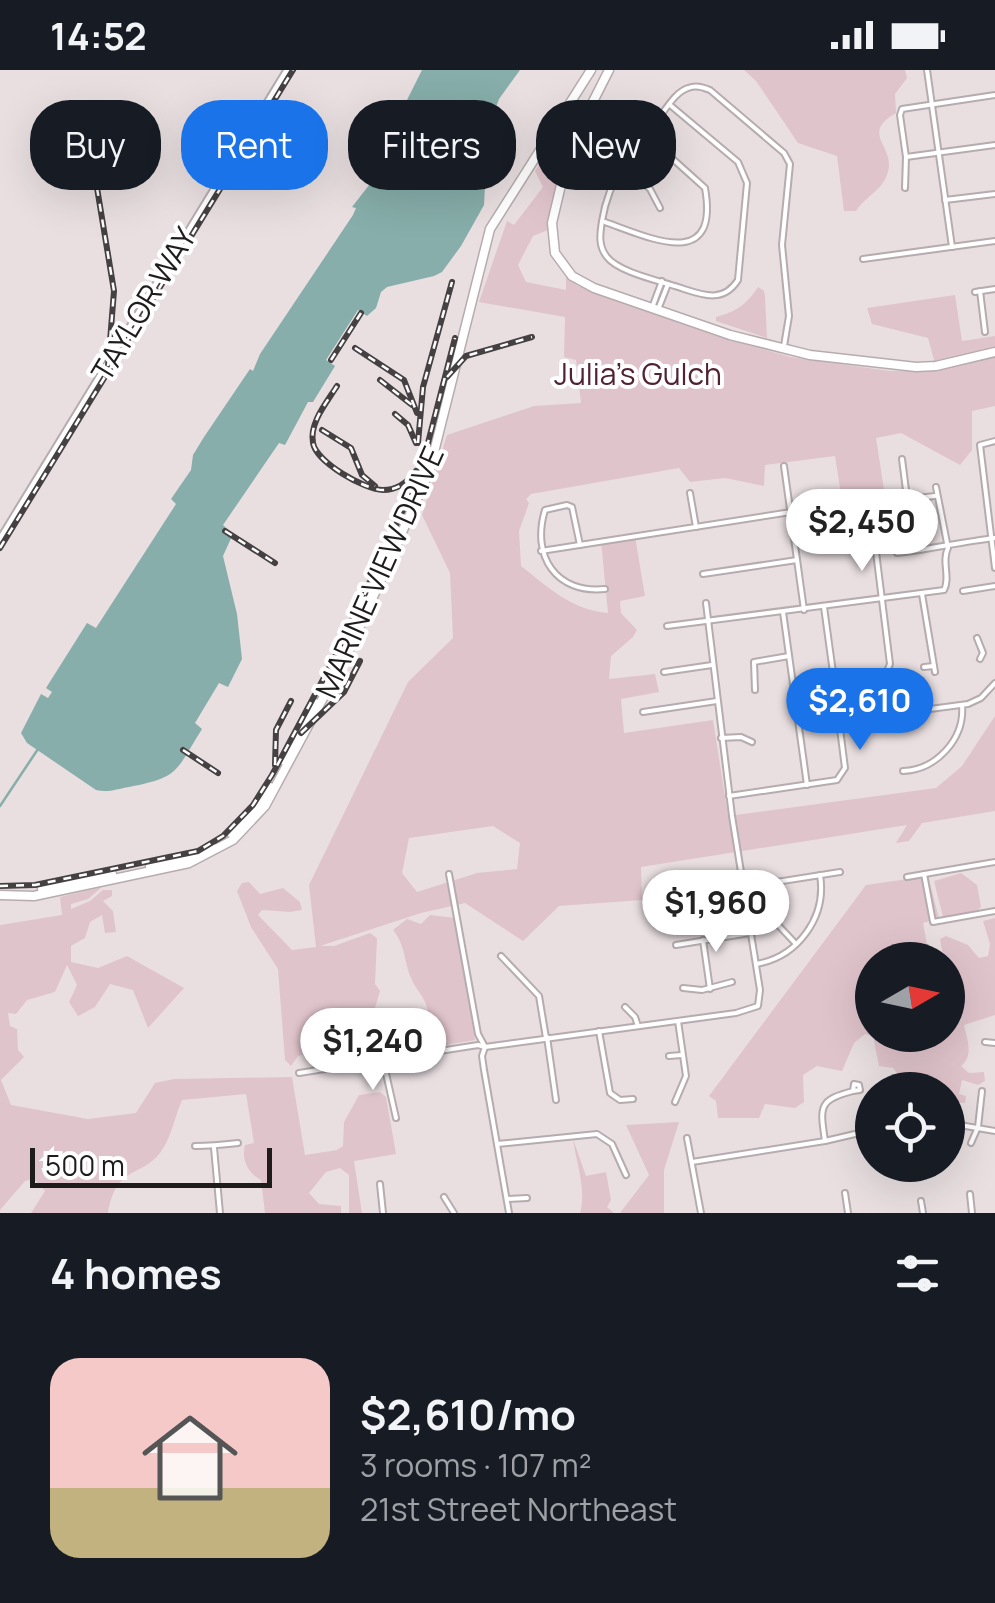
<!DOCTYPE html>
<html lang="en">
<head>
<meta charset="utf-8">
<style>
  :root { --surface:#171b24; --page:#20242c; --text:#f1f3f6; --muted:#9ea1a6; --accent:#1a73e8 }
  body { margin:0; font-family:Manrope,sans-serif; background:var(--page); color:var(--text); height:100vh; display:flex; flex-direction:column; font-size:38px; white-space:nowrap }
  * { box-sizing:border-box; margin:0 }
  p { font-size:32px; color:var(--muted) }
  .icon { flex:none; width:55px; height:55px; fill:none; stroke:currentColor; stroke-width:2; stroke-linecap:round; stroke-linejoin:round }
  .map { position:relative; height:1143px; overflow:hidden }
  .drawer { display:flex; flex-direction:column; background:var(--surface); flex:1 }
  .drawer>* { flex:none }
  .top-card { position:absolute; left:30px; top:30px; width:935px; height:90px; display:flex; gap:20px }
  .needle { width:65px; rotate:81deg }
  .tools { position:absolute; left:855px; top:872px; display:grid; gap:20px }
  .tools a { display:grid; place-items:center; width:110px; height:110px; border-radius:50%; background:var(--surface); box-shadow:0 10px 40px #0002; font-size:50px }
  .scale { position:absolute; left:30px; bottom:25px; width:242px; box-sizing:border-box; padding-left:10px; border:5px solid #1f1c1c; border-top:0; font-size:28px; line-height:35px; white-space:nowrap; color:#1f1c1c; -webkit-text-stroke:8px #fff; paint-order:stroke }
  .price { position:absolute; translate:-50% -85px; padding:0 22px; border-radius:35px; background:#fff; color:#222; font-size:32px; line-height:65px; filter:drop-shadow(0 2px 5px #0008) }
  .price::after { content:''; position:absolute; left:50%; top:60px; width:30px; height:22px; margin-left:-15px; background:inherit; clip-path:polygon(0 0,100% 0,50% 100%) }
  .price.current { background:var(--accent); color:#fff }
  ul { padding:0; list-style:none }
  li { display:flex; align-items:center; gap:30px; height:250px; padding:0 50px }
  li span { display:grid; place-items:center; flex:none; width:280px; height:200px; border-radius:30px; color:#555 }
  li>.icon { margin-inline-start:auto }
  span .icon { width:120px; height:120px; fill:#fffc; stroke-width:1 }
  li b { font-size:42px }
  h2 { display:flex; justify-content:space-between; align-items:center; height:120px; padding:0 50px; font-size:42px }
  .pill { padding:0 35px; border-radius:40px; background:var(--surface); box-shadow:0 10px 40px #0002; font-size:35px; line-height:90px }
  .pill.current { background:var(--accent); color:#fff }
  .status { display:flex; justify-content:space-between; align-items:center; height:70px; padding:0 50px; background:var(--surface); direction:ltr }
  .status svg { height:28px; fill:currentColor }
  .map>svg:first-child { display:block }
  .green { fill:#e0c4cb; fill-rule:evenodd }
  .water { fill:#87aeaa }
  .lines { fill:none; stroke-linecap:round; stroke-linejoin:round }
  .stream { stroke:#87aeaa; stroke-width:2.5 }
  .minor-casing { stroke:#b6acae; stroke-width:8 }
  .tertiary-casing { stroke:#b6acae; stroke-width:9 }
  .primary-casing { stroke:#b6acae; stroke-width:11 }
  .minor { stroke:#fff; stroke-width:4 }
  .tertiary { stroke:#fff; stroke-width:5 }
  .primary { stroke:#fff; stroke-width:8 }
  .rail-casing { stroke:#454041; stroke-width:6 }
  .rail { stroke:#fff; stroke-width:2.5; stroke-dasharray:8; stroke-linecap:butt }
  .labels { text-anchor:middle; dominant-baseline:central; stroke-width:8; stroke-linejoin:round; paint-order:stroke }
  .street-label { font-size:30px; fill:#1f1c1c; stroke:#fff }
  .park-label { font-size:30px; fill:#512231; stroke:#fff }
</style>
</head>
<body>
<div class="status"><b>14:52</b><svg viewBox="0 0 49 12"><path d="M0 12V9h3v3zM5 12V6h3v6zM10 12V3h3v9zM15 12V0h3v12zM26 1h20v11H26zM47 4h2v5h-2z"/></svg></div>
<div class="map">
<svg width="995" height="1143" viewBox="0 0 995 1143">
  <rect width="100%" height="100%" fill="#e9dfe1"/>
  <g class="green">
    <path d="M744,0H905L907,8L895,24L896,43C858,65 898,76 887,105C882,120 864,128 856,141H844L837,86L798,73L756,11Z"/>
    <path d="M573,39L583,42L567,76L548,160L533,166L518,195L526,212L566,220V207L578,216L716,266L791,287L890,301H937L928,268L872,254L867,238L955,225L962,271L995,266V336L972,341V380L960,395L901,363L876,368L890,458L847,463L835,386L765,395L764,416L725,408L690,412L679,398L531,424L526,429L529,433L519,461L521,496C549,518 572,540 608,543L601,471L635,466L645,526L620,531L621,543L637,560L633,567L611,586L609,609L655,604L659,622L621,629L624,663L713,650L728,746L936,718L962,696L995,646V741L922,753L909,771L896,773L907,755L641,797L642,830L559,836L523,871L465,833L421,843L320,876H334L370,863L377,868L375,914L380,921L375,938L342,948L328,977L298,986L291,996L285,990L278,899L251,857L237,821L242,813L249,812L260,824L283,818L300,832L302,840L290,842L262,840L258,845L292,880L316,877L309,815L408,612L453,568L450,503L422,445L447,365L534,336L581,333L576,290L564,287L565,247L479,232L507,151L514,155L543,117L535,101ZM493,756L520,773L517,799L477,803L417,822L402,803L409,768Z"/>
    <path d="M758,217L764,221L765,227L767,268L716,251V247C736,242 747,234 758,217Z"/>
    <path d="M961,803L977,815L981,837L978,840L943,847L934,811Z"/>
    <path d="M928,806L939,848L923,853L930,890H872V965H948V890H944L940,869L946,866L968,875L979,888L988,886L990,874L983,851L995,848V945L964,955C967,968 974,986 961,996L969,1003L984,1002L985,1011L978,1015L962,1010L959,1024L966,1026L965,1033L948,1032V1020H910L893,998L879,996L873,966L865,964L854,973L842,1001L817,996L803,1005L804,1032L795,1038L765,1034L759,1048H718L716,1031L709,1026L866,815Z"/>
    <path d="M102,817L88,829L71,834V839L90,831L103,820H112V826L103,831L113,841L116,862L105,863L102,845L90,852L85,868L71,876V892L98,898L127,886L184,918L148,958L133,920L110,914L95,937L78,946L69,932L77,915L67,895L55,922L27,930L16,944L8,943L10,956L17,959L18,980L24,987L1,1010L11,1035L88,1049L136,1043L155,1013L174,1009L292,1007L305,1085L337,1080L343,1076L344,1052L359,1025L380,1022L386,1027L396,1084L354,1091L362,1143H349V1105L340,1098L326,1102L309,1123L319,1134L341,1136V1143H265L261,1110C248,1103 241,1090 245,1075L254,1073L246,1024L182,1030C175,1046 171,1069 160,1083C139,1109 117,1094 108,1143H31L45,1121L34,1109L25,1111L0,1140V855L62,845L60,827Z"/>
    <path d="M430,845L455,848L475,970L417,980L416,964L429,946C426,926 418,924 411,908C404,891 405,874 393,860L407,849L421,854Z"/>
    <path d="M679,1052L664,1100V1143H620L649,1105L626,1055Z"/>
    <path d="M573,1069L586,1106L606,1102L611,1130L607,1137L614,1143H580C587,1122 576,1092 573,1069Z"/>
  </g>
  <path class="water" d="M422,0H520L499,29L492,48L488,60L484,135L461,176L442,202L434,206L387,217L381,222L376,238L367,246L358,240L326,290L335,296L313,332H308L285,375L279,373L223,455L233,464L223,486L237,544L242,589L228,617L219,613L195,653L202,659C175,702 180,707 129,717C117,719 108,723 96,720L27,673L21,663L41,624L48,628L52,622L46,618L87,553L96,558L176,434L171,429L191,400L193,385L204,367L250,299L253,301L260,284L353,145L356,138L352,137L380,101L383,88L390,80L393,58Z"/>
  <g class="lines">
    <path class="stream" d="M0,736L38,679"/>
    <g class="minor-casing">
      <g id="minor">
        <path d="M927,0L952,177"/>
        <path d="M670,35L738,92L747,113L738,210C724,232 705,226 684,219C665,212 619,203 607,187C598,176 600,164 602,151C609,107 633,78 661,45C668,36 676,22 688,18C696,15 702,17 710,20L784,83L790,94L782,175L789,246L784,276"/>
        <path d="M906,87L995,75"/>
        <path d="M622,94L650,119L660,138"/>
        <path d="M905,118L906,87L900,45L902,39L995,25"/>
        <path d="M945,130L995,124"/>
        <path d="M605,152C648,167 720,203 705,118L645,64"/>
        <path d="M863,189L995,171"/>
        <path d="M980,221L985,262"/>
        <path d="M975,222L995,219"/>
        <path d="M653,235L662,211"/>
        <path d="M659,237L668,214"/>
        <path d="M995,371L980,375L995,498"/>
        <path d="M902,389L907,428"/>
        <path d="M784,396L804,540"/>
        <path d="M690,423L696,457"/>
        <path d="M890,431L935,426"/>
        <path d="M872,471L876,482L890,594L887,601"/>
        <path d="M580,475L572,437L567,435L545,440C531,486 556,524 605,519"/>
        <path d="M541,481L791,442"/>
        <path d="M897,483C931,479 961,472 995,468"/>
        <path d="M703,504L797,490"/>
        <path d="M963,521L995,516"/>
        <path d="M922,524L935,602"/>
        <path d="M824,537L835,617"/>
        <path d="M783,542L807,715"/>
        <path d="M667,556L944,520C951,507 941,492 948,478L936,417"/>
        <path d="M977,568L983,583L980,589"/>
        <path d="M924,597L934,596"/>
        <path d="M664,602L712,595"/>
        <path d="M755,620L754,592L789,586"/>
        <path d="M643,642L717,631"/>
        <path d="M721,668L741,667L752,672"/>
        <path d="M903,701C936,700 965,669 962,635"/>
        <path d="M729,726L837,710L845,698L839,651L968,634L981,628L995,613"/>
        <path d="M449,804L478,964L485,977L482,986L484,1000L509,1143"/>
        <path d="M924,804L933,852L995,841"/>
        <path d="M907,807L995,792"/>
        <path d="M744,817L840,802"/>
        <path d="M779,856L796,874"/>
        <path d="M703,870L710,919"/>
        <path d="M676,875L750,863"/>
        <path d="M501,886L539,926L546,968"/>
        <path d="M756,894C798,887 827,847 820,805"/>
        <path d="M683,918L702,920L732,912"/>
        <path d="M625,937L635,947L638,956"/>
        <path d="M599,961L610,1023L620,1030L633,1029"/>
        <path d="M547,967L556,1030"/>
        <path d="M985,972L995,973"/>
        <path d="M669,986L682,985"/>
        <path d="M383,990L396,1048"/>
        <path d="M299,1003L478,975L485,977L736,943L758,936L760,920L732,746L706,533"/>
        <path d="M675,1032L686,1006L678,951"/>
        <path d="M948,1053L995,1061"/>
        <path d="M687,1068L701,1143"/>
        <path d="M825,1071C820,1037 818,1030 853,1021L854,1014L859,1015L860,1020L853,1021"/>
        <path d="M971,1073L978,1057L982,1021"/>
        <path d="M497,1074L597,1064L612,1074L626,1105"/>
        <path d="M195,1076C211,1076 221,1075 238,1073"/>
        <path d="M214,1078L220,1143"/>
        <path d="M692,1092L825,1071L872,1060"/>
        <path d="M380,1114L383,1143"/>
        <path d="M845,1123L848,1143"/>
        <path d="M970,1124L972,1143"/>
        <path d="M444,1127L454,1143"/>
        <path d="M507,1129L527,1128"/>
        <path d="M921,1131L923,1143"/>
      </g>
    </g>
    <g class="tertiary-casing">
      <path id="tertiary" d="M0,469L287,0"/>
    </g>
    <g class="primary-casing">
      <g id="primary">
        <path d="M609,0L570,77L552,153L555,183L572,206L594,218L730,265L810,285L916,297L936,296L995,282"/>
        <path d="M324,616L393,466"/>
        <path d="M284,691L315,633"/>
        <path d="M232,764L256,739L270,717"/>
        <path d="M150,797L185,789L213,778"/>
        <path d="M42,819L112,804"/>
        <path d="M0,825L34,826L189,793L233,770L265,736L351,576L429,402L490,159L591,0"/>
      </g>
    </g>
    <use href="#minor" class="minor"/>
    <use href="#tertiary" class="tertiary"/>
    <use href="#primary" class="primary"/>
    <g class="rail-casing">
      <g id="rail">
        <path d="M84,39L114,221L108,296"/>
        <path d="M355,278L404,310L417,343"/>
        <path d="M331,290L361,243"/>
        <path d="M447,307L466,286L532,267"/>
        <path d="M380,310L412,335"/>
        <path d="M337,316C327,332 309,353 313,373C316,392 365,420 383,420C398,420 408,412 416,401"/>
        <path d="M395,344L408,355L416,373"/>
        <path d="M322,360L351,378L362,405L375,416"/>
        <path d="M418,373L423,317L452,212"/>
        <path d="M225,461L275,493"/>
        <path d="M0,478L293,0"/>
        <path d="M301,663L344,622L360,591"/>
        <path d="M183,680L218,703"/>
        <path d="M275,695L276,660L291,631"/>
        <path d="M0,816L35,815L198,781L223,766L253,735L272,705L342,574L421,400L455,268"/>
      </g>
    </g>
    <use href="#rail" class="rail"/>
  </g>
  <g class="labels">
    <g class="street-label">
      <text transform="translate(143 234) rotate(-59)">TAYLOR WAY</text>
      <text transform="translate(379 502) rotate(-66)">MARINE VIEW DRIVE</text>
    </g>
    <g class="park-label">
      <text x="638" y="303">Julia's Gulch</text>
    </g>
  </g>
</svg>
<div class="tools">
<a><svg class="needle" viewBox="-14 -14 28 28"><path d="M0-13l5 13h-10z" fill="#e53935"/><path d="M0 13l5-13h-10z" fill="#9ea1a6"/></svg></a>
<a><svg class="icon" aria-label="locate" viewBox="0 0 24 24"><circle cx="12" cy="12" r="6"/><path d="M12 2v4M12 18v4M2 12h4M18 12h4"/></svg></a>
</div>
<div class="scale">500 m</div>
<b class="price" style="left:862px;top:504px">$2,450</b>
<b class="price current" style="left:860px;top:683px">$2,610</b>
<b class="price" style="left:716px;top:885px">$1,960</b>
<b class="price" style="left:373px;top:1023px">$1,240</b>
<div class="top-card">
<a class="pill">Buy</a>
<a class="pill current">Rent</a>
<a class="pill">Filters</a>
<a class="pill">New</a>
</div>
</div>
<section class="drawer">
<h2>4 homes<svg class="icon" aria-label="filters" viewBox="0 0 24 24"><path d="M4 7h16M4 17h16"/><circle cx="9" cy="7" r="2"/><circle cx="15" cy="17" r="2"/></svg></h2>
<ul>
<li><span style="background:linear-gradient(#f6c9c9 65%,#c2b280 0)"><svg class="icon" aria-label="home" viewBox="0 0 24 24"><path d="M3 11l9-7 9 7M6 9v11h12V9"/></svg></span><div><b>$2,610/mo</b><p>3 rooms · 107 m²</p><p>21st Street Northeast</p></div></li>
</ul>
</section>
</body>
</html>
